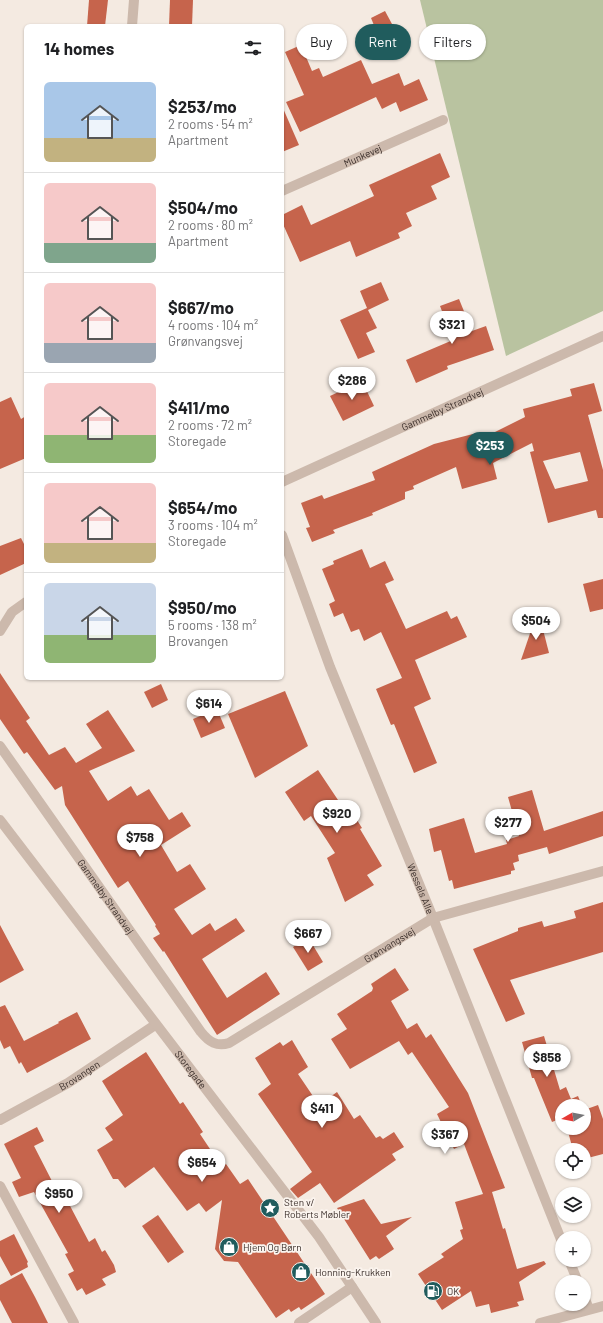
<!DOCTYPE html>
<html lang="en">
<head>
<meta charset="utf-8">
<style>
  :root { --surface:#fff; --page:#f6f6f6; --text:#202124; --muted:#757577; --line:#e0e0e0; --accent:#205c5d }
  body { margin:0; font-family:Barlow,sans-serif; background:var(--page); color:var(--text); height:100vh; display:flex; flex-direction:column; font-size:15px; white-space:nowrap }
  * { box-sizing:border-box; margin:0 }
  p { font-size:13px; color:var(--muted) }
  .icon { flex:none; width:22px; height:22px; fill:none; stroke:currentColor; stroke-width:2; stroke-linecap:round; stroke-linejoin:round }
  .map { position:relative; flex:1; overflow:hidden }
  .details { position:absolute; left:24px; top:24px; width:260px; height:656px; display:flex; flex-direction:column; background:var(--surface); border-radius:6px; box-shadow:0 1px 3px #0004 }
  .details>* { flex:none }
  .top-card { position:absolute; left:296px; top:24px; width:247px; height:36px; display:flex; gap:8px }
  .needle { width:26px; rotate:261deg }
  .buttons { position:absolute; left:555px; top:1099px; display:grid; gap:8px }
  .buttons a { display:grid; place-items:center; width:36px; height:36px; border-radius:50%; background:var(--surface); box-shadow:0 1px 3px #0004; font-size:20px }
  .price { position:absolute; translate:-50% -34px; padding:0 9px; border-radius:14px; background:#fff; color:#222; font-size:13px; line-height:26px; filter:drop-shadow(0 1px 2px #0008) }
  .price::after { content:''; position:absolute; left:50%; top:24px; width:12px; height:9px; margin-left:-6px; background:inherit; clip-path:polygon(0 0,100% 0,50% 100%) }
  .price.active { background:var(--accent); color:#fff }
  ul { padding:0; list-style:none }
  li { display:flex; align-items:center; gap:12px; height:100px; padding:0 20px }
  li+li { border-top:1px solid var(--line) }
  li span { display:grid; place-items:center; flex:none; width:112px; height:80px; border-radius:6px; color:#555 }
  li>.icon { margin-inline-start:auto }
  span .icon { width:48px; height:48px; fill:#fffc; stroke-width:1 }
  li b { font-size:17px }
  h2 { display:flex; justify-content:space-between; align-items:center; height:48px; padding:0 20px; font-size:17px }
  .pill { padding:0 14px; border-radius:18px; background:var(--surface); box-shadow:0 1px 3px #0004; font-size:14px; line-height:36px }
  .pill.active { background:var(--accent); color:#fff }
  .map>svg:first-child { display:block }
  .green { fill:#b9c3a0 }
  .building { fill:#c6644c; fill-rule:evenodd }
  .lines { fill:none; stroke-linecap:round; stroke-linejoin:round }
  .minor { stroke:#ccb9ac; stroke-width:10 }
  .tertiary { stroke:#ccb9ac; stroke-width:10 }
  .labels { text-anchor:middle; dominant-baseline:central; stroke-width:3.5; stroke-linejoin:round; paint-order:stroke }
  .street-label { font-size:10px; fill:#3b2f2b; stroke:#fbf4ee }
  .poi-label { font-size:10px; fill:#3b2f2b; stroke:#fbf4ee; text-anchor:start }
</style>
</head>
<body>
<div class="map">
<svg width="603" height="1323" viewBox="0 0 603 1323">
  <rect width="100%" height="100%" fill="#f4eae1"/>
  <path class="green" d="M420,0H603V311L506,356Z"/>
  <g class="building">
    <path d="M89,0H108L105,26H87Z"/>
    <path d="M170,0H193L192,26H169Z"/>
    <path d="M385,11L392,24V29L388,36L380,40L371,18Z"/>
    <path d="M301,45L312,71L319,68L323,77L361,60L372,84L399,73L404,86L419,79L428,100L400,112L396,102L382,109L376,97L300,132L286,102L304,95L285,52Z"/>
    <path d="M282,106L299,145L282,152Z"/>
    <path d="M440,153L450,177L431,186L437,199L406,213L412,226L398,233L400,238L356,257L350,241L300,262L282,222V215L302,205L311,225L374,196L369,185Z"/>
    <path d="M381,282L389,300L368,310L377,328L366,333L375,352L358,359L340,320L367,308L360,291Z"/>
    <path d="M459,299L472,331L486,326L494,350L447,366L448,369L416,383L406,360L453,340L440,306Z"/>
    <path d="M362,381L374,406L343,421L330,396Z"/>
    <path d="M594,383L602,411L588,415L603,470V518H598L596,510L548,523L530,452L534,451L532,443L493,463L497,479L462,489L456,467L413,486L414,489L405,492V499L372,513L373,515L333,530L335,533L312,542L306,528L310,527L301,503L322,495L324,499L375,480L372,472L434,444L473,434L475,442L525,417L523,409L572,396L570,389ZM580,452L588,481L555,489L543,461Z"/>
    <path d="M11,397L21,419L26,416V458L0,469V402Z"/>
    <path d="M21,538L26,548V563L0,575V546Z"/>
    <path d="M362,549L370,568L385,561L394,580L385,584L406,629L447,611L451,619L457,616L467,637L415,660L431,699L414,707L437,763L414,773L394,724L391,725L376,689L402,678L381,632L364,641L359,629L351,632L343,613L334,617L329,604L335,601L322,569L334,564L333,561Z"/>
    <path d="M603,579V609L590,612L583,584Z"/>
    <path d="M538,610L549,653L521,660Z"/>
    <path d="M0,673L30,718L26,721L49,755L65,747L76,763L102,748L86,724L108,710L135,751L89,771L108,801L131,786L137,796L149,789L169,820L182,812L191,826L161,845L177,872L190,864L206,889L174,909L192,935L210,923L215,931L236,918L245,931L202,959L227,998L266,972L280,994L217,1035L164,951L163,952L153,938L160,934L155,926L156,925L128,881L118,888L65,805L62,786L55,790L27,752L24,754L0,719Z"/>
    <path d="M161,684L168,700L152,708L144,692Z"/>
    <path d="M285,691L308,746L255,778L228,714Z"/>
    <path d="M217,709L225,728L201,738L193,719Z"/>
    <path d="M318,770L346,812L350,809L362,828L360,829L382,866L367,875L374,885L345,902L327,858L335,853L311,816L304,821L285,792Z"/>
    <path d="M532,790L544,831L603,811V836L549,854L547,847L518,855L519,861L513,863L515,870L511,871V874L454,889L452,880L449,881L441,850L434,852L429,829L464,818L475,853L507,844L506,840L519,836L508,797Z"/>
    <path d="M603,902V952L510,980L525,1014L506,1022L473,949L518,931V928L542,921L544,927L576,918L574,911Z"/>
    <path d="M0,925L24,970L0,983Z"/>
    <path d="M308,937L323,962L308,971L293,947Z"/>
    <path d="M395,968L409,990L391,1001L407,1029L417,1023L426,1038L431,1034L468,1093L505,1188L492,1192L503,1229L505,1228L517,1269L544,1261L546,1264L519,1282L524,1300L517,1302L519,1306L491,1313L489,1304L476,1307L471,1291L442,1310L418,1274L444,1257L441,1254L463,1239L460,1230L463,1229L455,1202L483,1194L464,1144L454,1149L437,1114L449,1107L412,1052L408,1055L399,1041L350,1069L331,1039L347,1029L337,1014L372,991L373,988L371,984Z"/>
    <path d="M5,1005L24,1041L59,1023L58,1022L77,1012L91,1039L27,1073L21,1062L19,1064L10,1046L4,1049L0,1040V1007Z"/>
    <path d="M544,1036L560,1090L566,1087L571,1099L578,1096L582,1106H562V1118L552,1122L534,1078H532L522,1042Z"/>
    <path d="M292,1040L308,1067L298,1074L319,1105L337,1092L354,1119L360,1115L376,1138L380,1136L383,1139L394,1132L404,1147L392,1154L396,1160L334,1203L320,1183L298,1198L290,1189L312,1172L258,1094L271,1084L255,1058L280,1042L283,1046Z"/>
    <path d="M146,1052L180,1104L183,1102L203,1132L200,1134L222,1167L226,1164L240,1184L248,1179L325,1294L301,1310L299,1307L291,1312L289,1309L276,1318L238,1262L224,1261L215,1249L222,1200L206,1212L199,1203L187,1211L154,1167L125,1188L118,1179H113L97,1150L113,1140L105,1128L123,1115L102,1081Z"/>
    <path d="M598,1105L603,1119V1154L584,1159V1150H573L567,1128H584V1110Z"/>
    <path d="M37,1127L44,1141L34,1146L54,1185L58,1183L89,1242L95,1238L102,1252L105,1250L114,1265L116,1272L102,1279L106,1285L86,1295L82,1288L77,1291L68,1274L74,1271L65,1254L68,1253L34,1192L19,1197L12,1182L21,1178L4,1144Z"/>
    <path d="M364,1199L381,1224L412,1217L386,1236L394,1249L379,1259L376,1256L370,1260L337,1208Z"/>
    <path d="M158,1215L184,1252L168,1263L142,1226Z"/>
    <path d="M14,1234L28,1262L27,1263L28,1267L11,1276L0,1256V1241Z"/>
    <path d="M22,1273L35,1297L48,1323H12L0,1300V1285Z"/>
  </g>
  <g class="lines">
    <g class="minor">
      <path d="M132,26L134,0"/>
      <path id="s1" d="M282,191L443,120"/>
      <path id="s2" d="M282,482L603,336"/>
      <path id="s3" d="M282,535L330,667L433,918L562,1242"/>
      <path d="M0,631L12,612L26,602"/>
      <path id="s4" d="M0,746L201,1032C209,1042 217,1047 229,1043L433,918L603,871"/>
      <path id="s5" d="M0,1120L68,1083L155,1025"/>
      <path d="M0,1186L74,1323"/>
      <path d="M569,1260L578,1282"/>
      <path d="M584,1297L589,1309"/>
      <path d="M299,1323L352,1287"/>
      <path d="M540,1323L603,1306"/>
    </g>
    <path class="tertiary" id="s6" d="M0,820L319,1237L376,1323"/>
  </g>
  <defs>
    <g id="sight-disc" transform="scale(1)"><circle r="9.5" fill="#205c5d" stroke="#fbf4ee"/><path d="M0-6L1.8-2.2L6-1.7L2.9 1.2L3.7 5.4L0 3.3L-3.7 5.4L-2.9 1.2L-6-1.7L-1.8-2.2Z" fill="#fff"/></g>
    <g id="shop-disc" transform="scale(1)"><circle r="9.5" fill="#205c5d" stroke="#fbf4ee"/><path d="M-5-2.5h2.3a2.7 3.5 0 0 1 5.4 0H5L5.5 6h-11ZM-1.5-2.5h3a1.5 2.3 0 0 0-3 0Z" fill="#fff"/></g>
    <g id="fuel-disc" transform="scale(1)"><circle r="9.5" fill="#205c5d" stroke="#fbf4ee"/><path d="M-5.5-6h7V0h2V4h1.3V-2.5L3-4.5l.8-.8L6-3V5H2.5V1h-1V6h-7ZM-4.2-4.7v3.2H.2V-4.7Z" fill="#fff"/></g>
  </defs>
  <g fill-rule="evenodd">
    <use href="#sight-disc" x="270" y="1208"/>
    <use href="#shop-disc" x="229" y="1247"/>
    <use href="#shop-disc" x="301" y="1272"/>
    <use href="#fuel-disc" x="433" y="1291"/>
  </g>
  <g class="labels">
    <g class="street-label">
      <text stroke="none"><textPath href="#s1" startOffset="88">Munkevej</textPath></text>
      <text stroke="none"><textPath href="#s2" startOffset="176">Gammelby Strandvej</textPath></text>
      <text stroke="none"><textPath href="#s3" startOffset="380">Wessels Alle</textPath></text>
      <text stroke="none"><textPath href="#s4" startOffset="184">Gammelby Strandvej</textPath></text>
      <text stroke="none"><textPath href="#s4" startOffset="570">Grønvangsvej</textPath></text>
      <text stroke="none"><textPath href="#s6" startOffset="314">Storegade</textPath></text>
      <text stroke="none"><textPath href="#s5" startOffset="91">Brovangen</textPath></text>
    </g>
    <g class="poi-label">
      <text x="284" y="1202">Sten v/<tspan x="284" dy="12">Roberts Møbler</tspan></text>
      <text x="243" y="1247">Hjem Og Børn</text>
      <text x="315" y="1272">Honning-Krukken</text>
      <text x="447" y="1291">OK</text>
    </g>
  </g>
</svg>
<div class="buttons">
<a><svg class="needle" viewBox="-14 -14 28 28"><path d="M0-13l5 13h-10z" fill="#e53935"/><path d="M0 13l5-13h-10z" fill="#757577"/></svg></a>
<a><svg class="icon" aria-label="locate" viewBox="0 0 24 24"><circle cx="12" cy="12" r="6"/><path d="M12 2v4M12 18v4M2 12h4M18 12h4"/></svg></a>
<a><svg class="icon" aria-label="layers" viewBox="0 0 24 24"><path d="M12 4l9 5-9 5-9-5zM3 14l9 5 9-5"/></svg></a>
<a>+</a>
<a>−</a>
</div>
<b class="price" style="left:452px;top:345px">$321</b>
<b class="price" style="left:352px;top:401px">$286</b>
<b class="price active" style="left:490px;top:466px">$253</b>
<b class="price" style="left:536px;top:641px">$504</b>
<b class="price" style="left:209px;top:724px">$614</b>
<b class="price" style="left:337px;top:834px">$920</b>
<b class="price" style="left:508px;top:843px">$277</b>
<b class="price" style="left:140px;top:858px">$758</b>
<b class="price" style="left:308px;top:954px">$667</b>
<b class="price" style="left:547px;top:1078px">$858</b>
<b class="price" style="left:322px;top:1129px">$411</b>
<b class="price" style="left:445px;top:1155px">$367</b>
<b class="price" style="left:202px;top:1183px">$654</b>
<b class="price" style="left:59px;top:1214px">$950</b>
<div class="top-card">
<a class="pill">Buy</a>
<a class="pill active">Rent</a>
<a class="pill">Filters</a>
</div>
<section class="details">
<h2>14 homes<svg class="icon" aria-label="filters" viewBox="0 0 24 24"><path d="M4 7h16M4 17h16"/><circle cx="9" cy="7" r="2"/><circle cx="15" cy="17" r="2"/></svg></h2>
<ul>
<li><span style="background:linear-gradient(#a9c7e8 70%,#c2b280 0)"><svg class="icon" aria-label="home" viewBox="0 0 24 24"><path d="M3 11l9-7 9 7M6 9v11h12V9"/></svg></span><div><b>$253/mo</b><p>2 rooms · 54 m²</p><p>Apartment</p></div></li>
<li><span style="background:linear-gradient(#f6c9c9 75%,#7fa58c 0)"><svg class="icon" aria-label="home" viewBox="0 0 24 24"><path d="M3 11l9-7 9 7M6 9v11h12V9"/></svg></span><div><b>$504/mo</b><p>2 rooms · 80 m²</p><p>Apartment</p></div></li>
<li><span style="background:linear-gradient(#f6c9c9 75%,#9aa5b1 0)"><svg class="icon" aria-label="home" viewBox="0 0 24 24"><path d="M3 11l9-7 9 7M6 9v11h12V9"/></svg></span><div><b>$667/mo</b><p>4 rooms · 104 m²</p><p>Grønvangsvej</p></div></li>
<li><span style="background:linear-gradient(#f6c9c9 65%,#8fb573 0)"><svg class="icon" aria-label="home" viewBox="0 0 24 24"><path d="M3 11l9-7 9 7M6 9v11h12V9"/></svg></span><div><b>$411/mo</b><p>2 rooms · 72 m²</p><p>Storegade</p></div></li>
<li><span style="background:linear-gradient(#f6c9c9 75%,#c2b280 0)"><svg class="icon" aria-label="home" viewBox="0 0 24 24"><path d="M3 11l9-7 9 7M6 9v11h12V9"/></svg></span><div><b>$654/mo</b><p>3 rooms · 104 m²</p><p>Storegade</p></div></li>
<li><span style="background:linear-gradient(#c9d6e8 65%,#8fb573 0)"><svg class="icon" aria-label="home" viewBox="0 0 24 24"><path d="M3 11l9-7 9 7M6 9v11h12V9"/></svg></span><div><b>$950/mo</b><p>5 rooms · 138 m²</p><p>Brovangen</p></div></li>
</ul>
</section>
</div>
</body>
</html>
